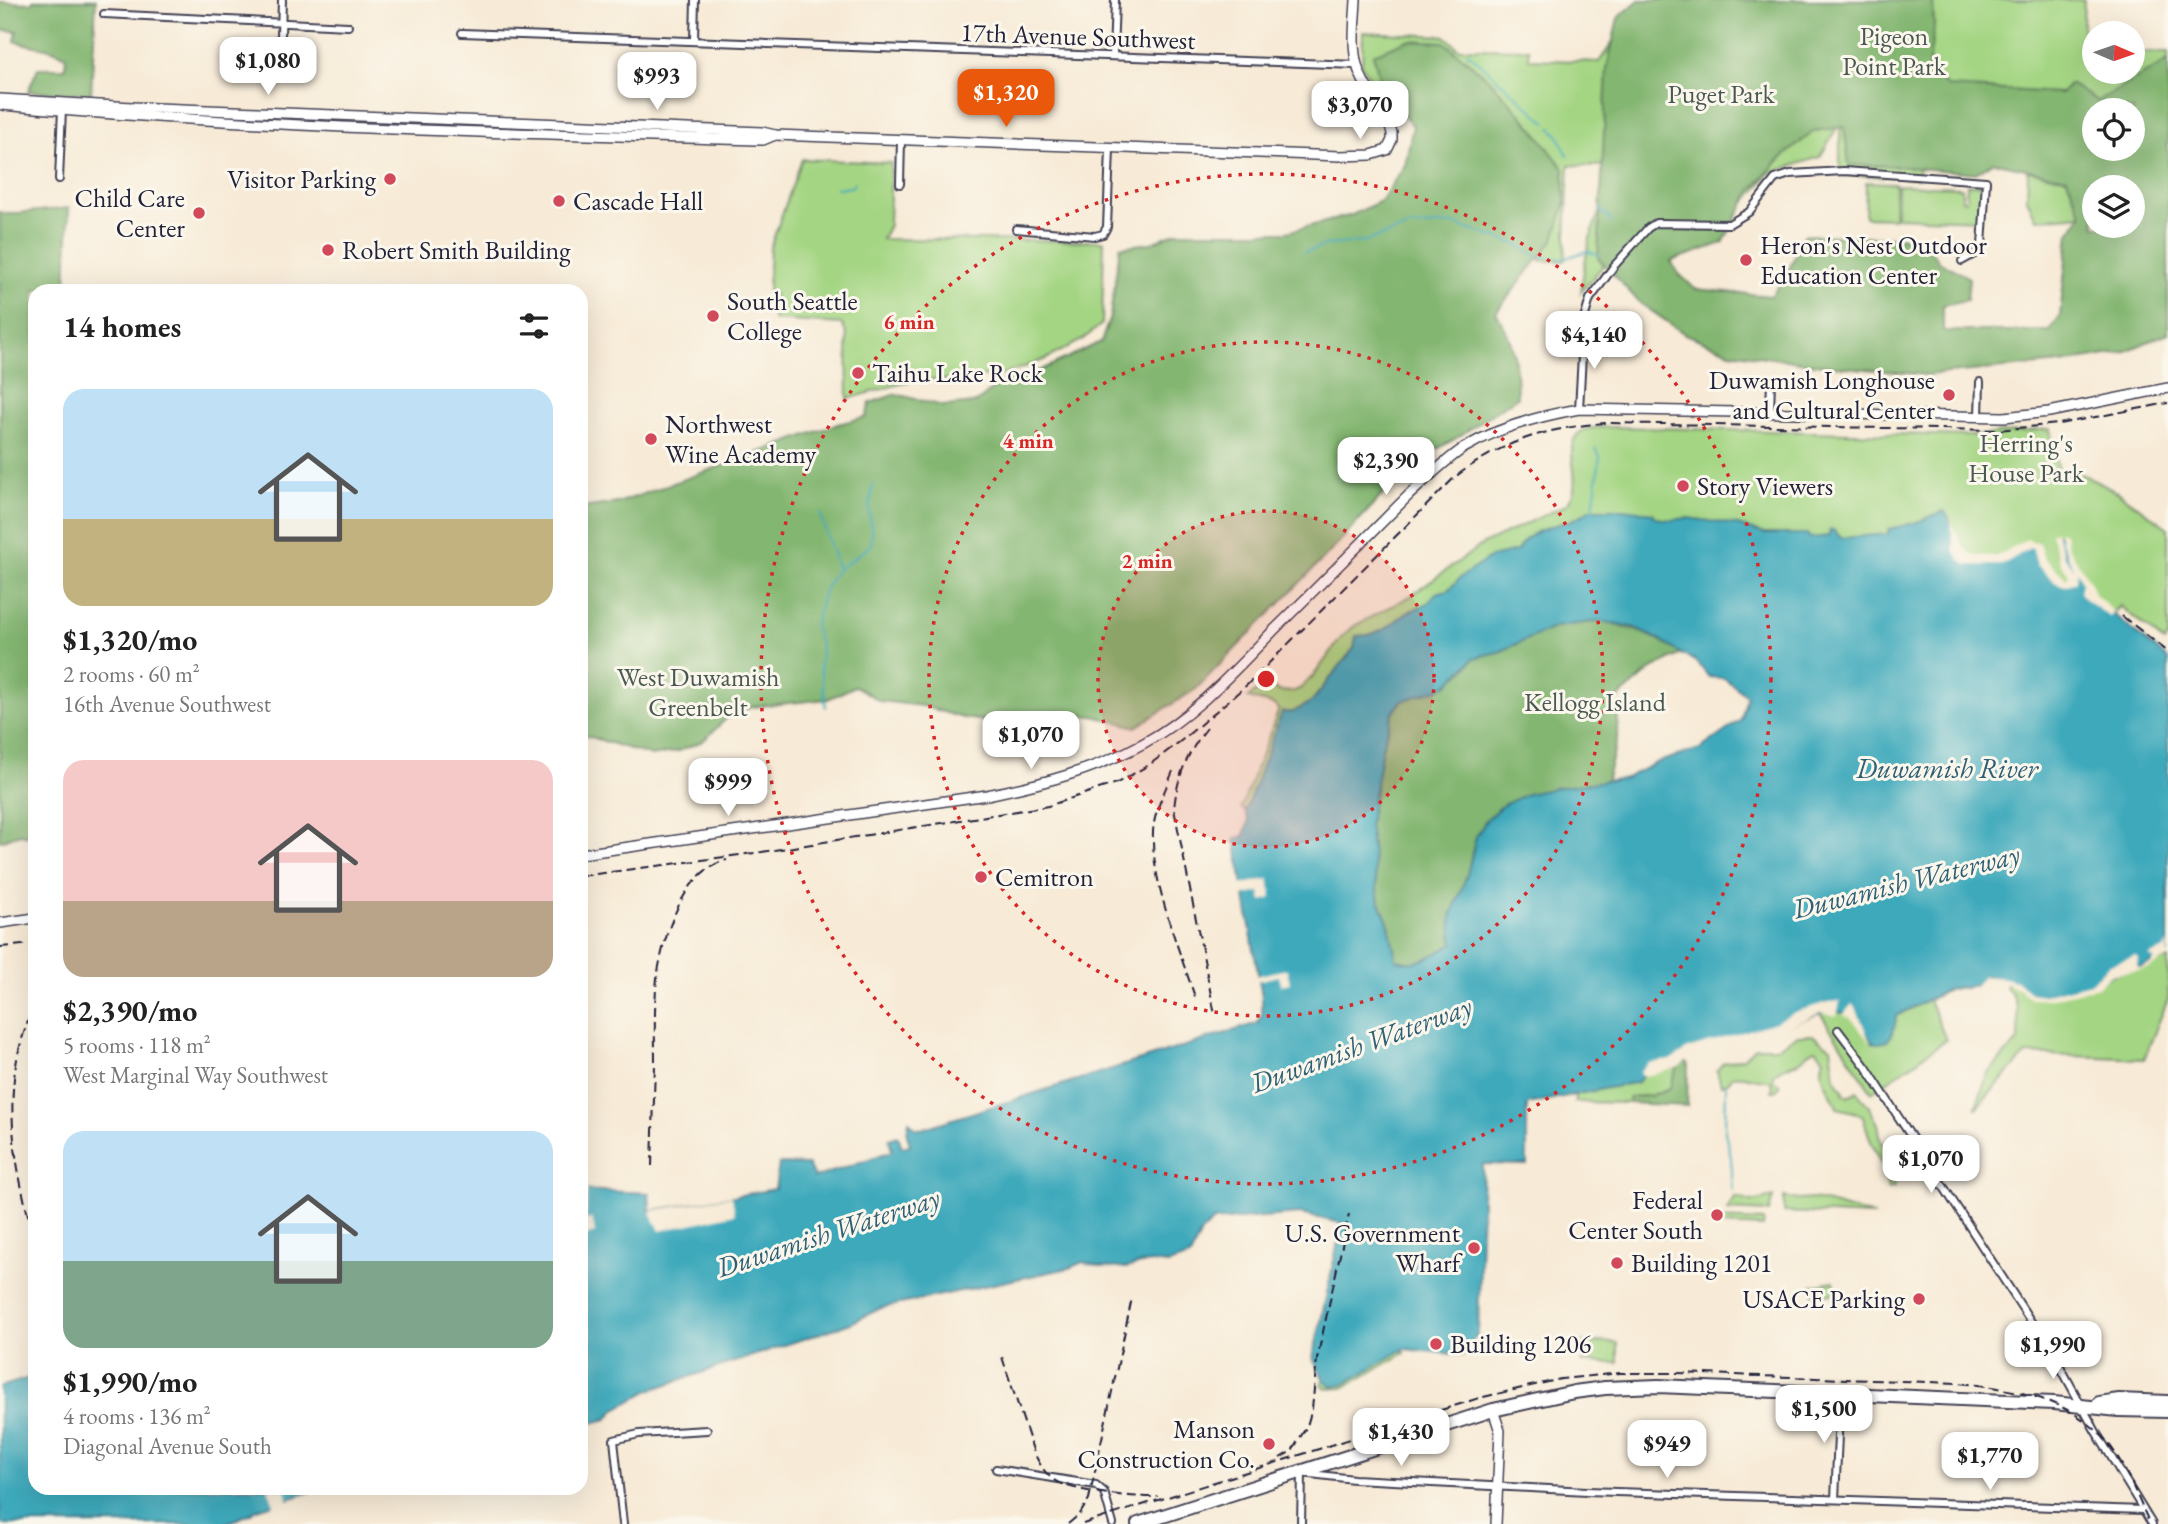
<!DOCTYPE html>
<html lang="en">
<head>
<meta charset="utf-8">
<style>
  :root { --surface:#fff; --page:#f2f2f2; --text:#222; --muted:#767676; --accent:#ea580c }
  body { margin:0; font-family:"EB Garamond",serif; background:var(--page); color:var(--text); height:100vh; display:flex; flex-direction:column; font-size:26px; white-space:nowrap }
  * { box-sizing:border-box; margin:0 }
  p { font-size:23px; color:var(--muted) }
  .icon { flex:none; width:38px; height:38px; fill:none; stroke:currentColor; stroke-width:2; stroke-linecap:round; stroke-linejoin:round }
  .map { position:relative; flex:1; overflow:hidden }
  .drawer { position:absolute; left:28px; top:284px; width:560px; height:1211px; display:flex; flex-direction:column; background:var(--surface); border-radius:21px; box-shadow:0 7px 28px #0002 }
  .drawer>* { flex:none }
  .needle { width:46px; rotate:92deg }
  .buttons { position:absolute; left:2082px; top:21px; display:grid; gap:14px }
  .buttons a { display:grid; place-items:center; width:63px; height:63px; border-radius:50%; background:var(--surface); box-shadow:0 7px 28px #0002; font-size:35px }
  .price { position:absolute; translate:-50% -60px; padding:0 16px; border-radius:14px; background:#fff; color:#222; font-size:23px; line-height:46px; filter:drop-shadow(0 2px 4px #0008) }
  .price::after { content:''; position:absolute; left:50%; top:42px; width:21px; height:16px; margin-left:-10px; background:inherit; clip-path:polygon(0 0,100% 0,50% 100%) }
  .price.on { background:var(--accent); color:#fff }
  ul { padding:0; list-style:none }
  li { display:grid; align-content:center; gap:14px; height:371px; padding:0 35px }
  li span { display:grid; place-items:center; height:217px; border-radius:21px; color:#555 }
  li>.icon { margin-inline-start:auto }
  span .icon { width:126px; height:126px; fill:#fffc; stroke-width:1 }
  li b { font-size:30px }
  h2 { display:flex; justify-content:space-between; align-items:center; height:84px; padding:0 35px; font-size:30px }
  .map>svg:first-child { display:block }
  .green { fill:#a4d583; stroke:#637c5f; stroke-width:2 }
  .forest { fill:#83b671; stroke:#526c56; stroke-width:2; fill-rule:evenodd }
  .water { fill:#3ca9bb; stroke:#2f667b; stroke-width:2; fill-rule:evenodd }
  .pier { fill:#f7ead6 }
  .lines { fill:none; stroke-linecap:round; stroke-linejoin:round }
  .stream { stroke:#3ca9bb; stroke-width:2 }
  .street-casing { stroke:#424052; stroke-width:10 }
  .secondary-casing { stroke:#424052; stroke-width:12 }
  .highway-casing { stroke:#424052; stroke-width:16 }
  .street { stroke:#fff; stroke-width:6 }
  .secondary { stroke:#fff; stroke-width:9 }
  .highway { stroke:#fff; stroke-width:12 }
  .rail { stroke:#22223b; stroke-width:2; stroke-dasharray:10 5; stroke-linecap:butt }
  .ring { fill:none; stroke:#d62828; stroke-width:3.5; stroke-dasharray:3.5 7 }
  .poi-dot { fill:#d1495b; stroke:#fbf7ec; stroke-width:2.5 }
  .labels { text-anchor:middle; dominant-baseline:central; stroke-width:6; stroke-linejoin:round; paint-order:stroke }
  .street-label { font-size:26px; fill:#22223b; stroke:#fbf7ec }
  .park-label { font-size:26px; fill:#495851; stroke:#fbf7ec }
  .poi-label { font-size:26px; fill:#22223b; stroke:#fbf7ec; text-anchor:start }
  .water-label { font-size:28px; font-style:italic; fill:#2e5f75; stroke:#fbf7ec }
  .centre { fill:#d62828; stroke:#fbf7ec; stroke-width:3.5 }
  .ring-label { font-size:21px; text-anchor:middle; font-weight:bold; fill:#d62828; stroke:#fbf7ec; stroke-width:6; stroke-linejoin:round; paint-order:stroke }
</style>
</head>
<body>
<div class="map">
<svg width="2168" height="1524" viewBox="0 0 2168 1524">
  <rect width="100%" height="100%" fill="#fbf7ec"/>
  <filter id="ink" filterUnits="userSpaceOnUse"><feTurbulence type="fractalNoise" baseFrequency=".0143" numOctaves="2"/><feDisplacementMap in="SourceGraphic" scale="14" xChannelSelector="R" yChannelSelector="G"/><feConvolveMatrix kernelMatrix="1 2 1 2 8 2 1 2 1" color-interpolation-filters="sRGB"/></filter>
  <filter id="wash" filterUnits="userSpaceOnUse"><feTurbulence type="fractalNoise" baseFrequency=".00686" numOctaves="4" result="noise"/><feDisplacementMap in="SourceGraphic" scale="28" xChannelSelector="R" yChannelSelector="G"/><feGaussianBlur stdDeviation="1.57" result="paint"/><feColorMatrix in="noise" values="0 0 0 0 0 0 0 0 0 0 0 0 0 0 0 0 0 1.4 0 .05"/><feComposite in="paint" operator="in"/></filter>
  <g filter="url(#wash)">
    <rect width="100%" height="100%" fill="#f7ead6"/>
    <g class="green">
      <path d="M1642,0H2084L2082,49L2095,50V72H2133V52L2168,53V105L1919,98L1918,178L1840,175V122L1820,157L1770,173L1738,211L1637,225L1581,292C1585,261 1589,223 1609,198C1617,189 1650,174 1661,167L1569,165L1565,261H1541L1542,246L1462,117L1390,113L1362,65L1363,32L1445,36L1458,48L1529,49V59L1599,62Z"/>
      <path d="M802,159L891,163L889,225L882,239L1104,241L1102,324L1082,340L1046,359L1002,375L951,380L917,379L848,399L847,335L842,324L773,320L774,294L768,293L770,248Z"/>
      <path d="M2028,170L2067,178L2082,215L2036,219L2027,199Z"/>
      <path d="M1866,182L1895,183L1894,218L1865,217Z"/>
      <path d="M1967,184L1982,185L1981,220L1896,217L1897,185L1962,187V200L1966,201Z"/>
      <path d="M1615,427L1972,436L2050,429L2058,472C2090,466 2142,510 2168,528V637L2164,642L2120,606L2113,614L2097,602L2072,572L2070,580L2005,556L1977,560L1953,541L1606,553L1256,804L1245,812L1241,808L1279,709L1274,705L1248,698L1265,684L1279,691L1293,692L1301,688L1314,675L1342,637L1354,626L1409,597L1483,544L1564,506C1590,485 1557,445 1582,431C1591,426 1605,428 1615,427Z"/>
      <path d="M2168,959V999L2144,1059L2026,1054L1975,1109L1988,1073L2018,1041C2018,1019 2021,1004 2006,987L2010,981H2016L1983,976L1976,985L1949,989L1929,1000L1946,1040L1872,1092L1820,1013L1767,1033L1888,969L2111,975Z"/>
      <path d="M1797,1035H1812L1831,1047L1835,1078L1844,1091L1843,1093L1848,1097L1857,1091L1869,1107L1878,1124L1881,1141L1892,1156L1895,1187L1888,1189L1885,1169L1871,1142L1863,1117L1854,1112L1837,1108C1833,1092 1816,1078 1824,1059L1816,1049C1807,1052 1804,1059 1796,1063C1787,1067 1781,1067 1773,1074V1080L1781,1085L1776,1091H1772L1773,1085L1769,1080C1757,1081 1743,1073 1732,1076L1728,1083L1721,1085L1717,1071L1723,1063L1743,1058L1756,1047H1778Z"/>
      <path d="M1677,1068L1670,1088L1650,1096L1629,1097V1103L1575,1102V1096L1568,1095L1570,1075Z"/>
      <path d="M1735,1197L1752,1202L1773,1197L1769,1212L1727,1210Z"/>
      <path d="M1784,1197L1797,1200L1814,1199L1874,1216L1784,1212Z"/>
      <path d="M1716,1219L1764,1221L1763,1227L1719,1225Z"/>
      <path d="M1834,1281L1836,1293L1814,1297L1812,1285Z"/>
      <path d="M1401,1342L1405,1353L1343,1388L1326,1389L1322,1384L1323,1379Z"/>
      <path d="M1583,1342L1618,1343V1363L1582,1362Z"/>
    </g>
    <g class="forest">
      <path d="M33,0H96L91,94L28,91L38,68H65L66,56C47,45 34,48 15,41L17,31L0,30V2L32,3Z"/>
      <path d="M1639,0H1933L1934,28L1928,69L1948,87L2061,93L2070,84L2098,101L2168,61V333L2124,352L2061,363L1925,375L1815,364L1730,352L1685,334L1640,303L1598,258L1607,68L1618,18ZM2095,110H2133V149H2095ZM1844,127L1849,165L1893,166L1976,173L1993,162L2067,178L2082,215L2069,233L2060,316L2050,331H1943V305L1967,300L1969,278L1939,261L1921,238L1804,235L1788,272L1771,296L1695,289L1677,272L1671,261L1723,243L1750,192L1777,162L1814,131ZM2095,187H2133V226H2095Z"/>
      <path d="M1408,40L1444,42L1488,78L1532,127L1564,169L1565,204L1554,239L1496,312C1516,345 1516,360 1517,397L1455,439L1418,460L1385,492L1328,554L1196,689L1136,727L1093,716H1055L1031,725L999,723L963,718L923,706L880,701L855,686L828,699L751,707L727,718L703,741L679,751L652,756L581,734V508L618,503L838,424L866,417L870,403L896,394L943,406L976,403L1001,382L1039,371L1101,342L1110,317L1120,247L1151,243L1177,232H1287L1352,215L1381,201L1405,165L1413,126L1382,88L1373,54Z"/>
      <path d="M69,208L66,290H35V837L20,834L0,841V212L7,214Z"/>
      <path d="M1598,621C1631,627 1653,634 1681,654L1652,669L1611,704L1618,712L1617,739L1606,782L1555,788L1476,837L1467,875L1451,917L1453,944C1435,954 1416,969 1396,960L1389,925L1378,897L1369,824L1382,748L1393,712L1402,701L1463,672L1474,658L1501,651L1555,627Z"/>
      <path d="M1685,1061L1688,1065L1687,1106L1629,1103V1097L1650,1096L1670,1088L1677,1068Z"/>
    </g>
    <g class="water">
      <path d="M1590,509H1623L1653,513L1656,518L1671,520L1688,518L1738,525L1764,534H1807L1810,538L1829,536L1830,530H1834L1841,538L1888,534L1889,529L1914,523L1944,511C1953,522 1953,533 1959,546C1971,573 2015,550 2033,542L2041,559L2063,579L2072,577L2055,534L2063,536L2064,543L2092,597L2168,659V954L2148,965L2111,975L2098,985L2040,996L2022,991L2010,981L1986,976L1976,985L1949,989L1896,1016C1895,1031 1891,1047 1872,1042L1853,1015L1839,1012L1820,1013L1644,1074L1638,1082L1527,1104V1165L1483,1164L1478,1333L1463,1355L1404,1349L1344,1384L1332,1387L1324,1380L1313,1358L1342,1223L1300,1214L1213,1221L1201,1233L1190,1257L1168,1264L1150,1262L1126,1268L1103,1267L1083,1262L1069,1268L881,1308L851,1323L650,1390L616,1409L607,1419L581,1426V1190L649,1193L650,1211L775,1189L779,1164L808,1165L814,1178L892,1151L889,1139L898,1136L902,1147L910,1145L907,1134L909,1121L915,1128L921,1129L1258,1023L1262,1014V997L1235,838L1243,837L1249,821L1245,812L1282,712H1293L1312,701L1354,648L1356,636L1368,635L1385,629L1406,613L1428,603L1436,593L1448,590L1461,577L1491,557L1517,551C1529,523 1570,528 1590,509ZM1598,621L1633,627L1661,640L1681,654L1696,661L1709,677L1724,678L1747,696L1741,720L1700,749L1658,762L1626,778L1555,788L1527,794L1503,805L1487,819L1476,837L1467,875L1451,917L1453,944C1435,954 1416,969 1396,959L1389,925L1378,897L1369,824L1382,748L1393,712L1402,701L1446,686L1474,658L1501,651L1555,627Z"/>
      <path d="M35,1376V1488H322L255,1510L250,1514L224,1524H0V1387Z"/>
    </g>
    <g class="pier">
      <path d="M1951,520L1963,547L1972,554L1993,557L2009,550L2027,539L2039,543L2044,558L2066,578L2069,574L2060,562L2051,533L2056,531L2064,556L2074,569L2061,542L2059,531L2065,533L2067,546L2091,583L2095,595L2114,612L2110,617L2086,600L2080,592L2082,583L2077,571L2076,581L2073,583L2065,586L2056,583L2037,565L2032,547L2002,565H1966L1960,560L1954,550Z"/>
      <path d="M1269,879L1272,898L1262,901L1260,892L1241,896L1239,885Z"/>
      <path d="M2168,943V958L2149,968L2111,975L2098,987L2048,999L2032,998L2004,981L2003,983L1987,979L1977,989L1976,985L1983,976L2005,978L2016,981L2031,993L2043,995L2090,983L2110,964L2135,956L2138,958L2137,966L2140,968L2151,964L2154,959L2149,957L2150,955L2165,949Z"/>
      <path d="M1287,969L1290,983L1281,985L1279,976L1256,981L1255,976Z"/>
      <path d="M1840,1001L1837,1016L1820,1013L1768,1035L1686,1062L1677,1068L1646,1076L1641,1075L1640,1071L1649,1063L1671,1060L1688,1049L1775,1022L1795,1012L1828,1002Z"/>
      <path d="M1852,1004L1857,1010L1871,1044L1851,1018L1843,1015Z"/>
      <path d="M581,1187H587L586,1220L592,1219L595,1233L581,1238Z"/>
      <path d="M732,1196L735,1214L660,1231L650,1211Z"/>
      <path d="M268,1488H284L289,1502L275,1507Z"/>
    </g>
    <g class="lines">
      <g class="stream">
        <path d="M1467,52L1547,123"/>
        <path d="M1551,128L1558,135L1568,156"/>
        <path d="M836,188L852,187L854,182"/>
        <path d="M1600,209L1612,222"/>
        <path d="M1305,252L1327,245L1363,242L1409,227L1453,224L1518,245L1535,255L1563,259L1587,251L1598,255"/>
        <path d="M1593,509L1600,457L1596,448"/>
        <path d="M820,513L838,569"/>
        <path d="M826,707L820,667L821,647L814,626L825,588L836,571L870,546L872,536L869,509L873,484"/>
        <path d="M1726,1084L1725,1132L1731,1158L1733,1191"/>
      </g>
    </g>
  </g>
  <g filter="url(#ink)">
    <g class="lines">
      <g class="street-casing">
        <g id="street">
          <path d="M104,14L348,26"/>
          <path d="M462,33L1357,65"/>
          <path d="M694,39L695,0"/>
          <path d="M1113,56L1115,0"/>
          <path d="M280,70L282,0"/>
          <path d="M59,179L62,109"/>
          <path d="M900,184L901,139"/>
          <path d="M1016,229L1095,236L1103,234L1107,227L1110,149"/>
          <path d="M1579,409L1584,319L1590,299L1614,266L1648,228L1656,223L1729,224L1749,212L1775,179L1790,174L1844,171L1986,181L1982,246L1980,251L1962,261"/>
          <path d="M1770,413L1771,380"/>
          <path d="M1979,417L1980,382"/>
          <path d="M1838,1030L1866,1067L2061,1368L2096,1432L2152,1524"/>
          <path d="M996,1469L1096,1485L1104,1492L1113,1524"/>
          <path d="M1835,1499L1840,1393"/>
          <path d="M623,1524L614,1440L639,1434L707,1430"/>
          <path d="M1301,1524L1302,1473L1354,1479L1587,1491L2143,1510"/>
        </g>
      </g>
      <g class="secondary-casing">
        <g id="secondary">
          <path d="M0,99L132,107L762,132L775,135L1340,156L1371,155L1387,150L1392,140V133C1386,112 1369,95 1361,76C1350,53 1355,24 1356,0"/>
          <path d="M2,105C254,128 509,133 763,140L775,135"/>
          <path d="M581,854L987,795C1042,784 1095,770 1144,743C1195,715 1233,672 1273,631C1319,586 1364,540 1409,495C1427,479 1444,461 1464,448C1499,427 1539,416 1579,409L2004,417L2049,412L2168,388"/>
          <path d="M0,923L35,918"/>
          <path d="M1493,1410L1500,1431L1496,1524"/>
        </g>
      </g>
      <g class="highway-casing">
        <g id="highway">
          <path d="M2099,1403L2119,1400L2168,1402"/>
          <path d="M1138,1524L1493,1410L1574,1392L1605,1388L1658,1386L2054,1403L2118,1410L2168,1411"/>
        </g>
      </g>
      <use href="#street" class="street"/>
      <use href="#secondary" class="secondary"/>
      <use href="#highway" class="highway"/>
      <g class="rail">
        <path d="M2122,616L2168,652"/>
        <path d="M1207,728C1187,753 1177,777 1174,809L1215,1015"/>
        <path d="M1173,771C1165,791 1154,811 1153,832C1151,882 1180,952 1196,1000"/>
        <path d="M581,876L762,852L1048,806L1117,783L1149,765L1182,740L1248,684L1455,477C1503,441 1546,428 1605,423L1998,430L2059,424L2168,403"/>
        <path d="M0,947L35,944"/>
        <path d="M652,1166C653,1132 654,1098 655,1064C655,1036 654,1006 657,978C663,938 682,871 727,860"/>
        <path d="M32,1231C11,1151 0,1079 35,1005"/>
        <path d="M1002,1357L1034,1453C1040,1464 1044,1473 1054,1480C1070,1492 1137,1498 1158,1497"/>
        <path d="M1280,1458L1292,1451L1307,1426L1312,1409L1317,1359L1349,1214"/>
        <path d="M1068,1524L1080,1514L1089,1499L1132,1298"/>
        <path d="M1083,1524L1479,1398L1561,1379L1620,1373H1677L1957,1383C2016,1388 2084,1401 2117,1456C2130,1477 2139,1501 2150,1524"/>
      </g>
    </g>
  </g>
  <circle cx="1266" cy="679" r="168" fill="#d62828" fill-opacity=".12"/>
  <g class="ring">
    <circle cx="1266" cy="679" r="168"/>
    <circle cx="1266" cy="679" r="337"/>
    <circle cx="1266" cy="679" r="505"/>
  </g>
  <g class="poi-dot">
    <circle cx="390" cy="179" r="7"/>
    <circle cx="559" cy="201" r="7"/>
    <circle cx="199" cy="213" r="7"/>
    <circle cx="328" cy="250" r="7"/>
    <circle cx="1746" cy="260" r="7"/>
    <circle cx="713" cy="316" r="7"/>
    <circle cx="858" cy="373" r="7"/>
    <circle cx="1949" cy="395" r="7"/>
    <circle cx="651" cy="439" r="7"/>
    <circle cx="1683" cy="486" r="7"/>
    <circle cx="981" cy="877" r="7"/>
    <circle cx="1717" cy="1215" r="7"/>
    <circle cx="1474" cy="1248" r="7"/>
    <circle cx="1617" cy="1263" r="7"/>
    <circle cx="1919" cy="1299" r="7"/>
    <circle cx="1436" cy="1344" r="7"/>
    <circle cx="1269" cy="1444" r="7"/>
  </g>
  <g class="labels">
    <g class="street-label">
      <text transform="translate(1078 36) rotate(2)">17th Avenue Southwest</text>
    </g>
    <g class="park-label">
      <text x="1894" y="36">Pigeon<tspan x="1894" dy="30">Point Park</tspan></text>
      <text x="1721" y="94">Puget Park</text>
      <text x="2026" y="443">Herring's<tspan x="2026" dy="30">House Park</tspan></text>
      <text x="698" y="677">West Duwamish<tspan x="698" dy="30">Greenbelt</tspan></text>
      <text x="1595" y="702">Kellogg Island</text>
    </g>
    <g class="poi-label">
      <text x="376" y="179" text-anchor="end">Visitor Parking</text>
      <text x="185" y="198" text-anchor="end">Child Care<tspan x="185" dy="30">Center</tspan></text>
      <text x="573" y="201">Cascade Hall</text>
      <text x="1760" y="245">Heron's Nest Outdoor<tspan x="1760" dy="30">Education Center</tspan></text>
      <text x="342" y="250">Robert Smith Building</text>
      <text x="727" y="301">South Seattle<tspan x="727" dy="30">College</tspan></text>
      <text x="872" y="373">Taihu Lake Rock</text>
      <text x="1935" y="380" text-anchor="end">Duwamish Longhouse<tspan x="1935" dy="30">and Cultural Center</tspan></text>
      <text x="665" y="424">Northwest<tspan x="665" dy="30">Wine Academy</tspan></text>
      <text x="1697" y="486">Story Viewers</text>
      <text x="995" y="877">Cemitron</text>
      <text x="1703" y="1200" text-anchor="end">Federal<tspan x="1703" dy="30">Center South</tspan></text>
      <text x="1460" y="1233" text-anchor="end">U.S. Government<tspan x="1460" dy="30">Wharf</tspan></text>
      <text x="1631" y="1263">Building 1201</text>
      <text x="1905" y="1299" text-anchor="end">USACE Parking</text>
      <text x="1450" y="1344">Building 1206</text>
      <text x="1255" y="1429" text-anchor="end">Manson<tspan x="1255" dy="30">Construction Co.</tspan></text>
    </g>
    <g class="water-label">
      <text x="1947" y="768">Duwamish River</text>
      <text transform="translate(1906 881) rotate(-14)">Duwamish Waterway</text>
      <text transform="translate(1361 1044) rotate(-20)">Duwamish Waterway</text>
      <text transform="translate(828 1232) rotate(-18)">Duwamish Waterway</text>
    </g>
  </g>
  <circle cx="1266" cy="679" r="10" class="centre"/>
  <g class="ring-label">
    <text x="909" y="329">6 min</text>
    <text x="1028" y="448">4 min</text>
    <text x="1147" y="568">2 min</text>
  </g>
</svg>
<div class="buttons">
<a><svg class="needle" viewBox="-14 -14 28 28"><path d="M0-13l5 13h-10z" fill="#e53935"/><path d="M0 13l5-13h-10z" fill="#767676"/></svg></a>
<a><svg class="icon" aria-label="locate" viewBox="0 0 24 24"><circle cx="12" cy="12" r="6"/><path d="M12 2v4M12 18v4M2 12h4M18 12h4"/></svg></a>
<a><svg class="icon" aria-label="layers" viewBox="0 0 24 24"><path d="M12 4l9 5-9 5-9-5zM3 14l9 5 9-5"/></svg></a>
</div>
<b class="price" style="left:268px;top:97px">$1,080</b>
<b class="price" style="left:657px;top:112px">$993</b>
<b class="price on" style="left:1006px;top:129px">$1,320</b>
<b class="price" style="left:1360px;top:141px">$3,070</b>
<b class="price" style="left:1594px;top:371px">$4,140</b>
<b class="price" style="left:1386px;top:497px">$2,390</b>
<b class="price" style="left:1031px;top:771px">$1,070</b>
<b class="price" style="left:728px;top:818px">$999</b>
<b class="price" style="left:1931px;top:1195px">$1,070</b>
<b class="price" style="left:2053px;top:1381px">$1,990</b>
<b class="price" style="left:1824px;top:1445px">$1,500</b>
<b class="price" style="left:1401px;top:1468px">$1,430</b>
<b class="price" style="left:1667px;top:1480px">$949</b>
<b class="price" style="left:1990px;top:1492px">$1,770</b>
<section class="drawer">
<h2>14 homes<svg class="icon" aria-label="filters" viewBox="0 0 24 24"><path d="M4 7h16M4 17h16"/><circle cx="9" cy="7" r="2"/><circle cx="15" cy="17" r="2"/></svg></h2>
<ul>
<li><span style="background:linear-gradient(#bfe0f5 60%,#c2b280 0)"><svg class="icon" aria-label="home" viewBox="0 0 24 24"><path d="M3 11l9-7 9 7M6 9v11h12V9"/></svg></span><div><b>$1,320/mo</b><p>2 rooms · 60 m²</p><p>16th Avenue Southwest</p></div></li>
<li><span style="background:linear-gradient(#f6c9c9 65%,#b9a48a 0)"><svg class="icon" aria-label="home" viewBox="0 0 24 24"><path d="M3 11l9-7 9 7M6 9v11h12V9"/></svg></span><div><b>$2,390/mo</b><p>5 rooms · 118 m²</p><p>West Marginal Way Southwest</p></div></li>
<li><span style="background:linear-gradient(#bfe0f5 60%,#7fa58c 0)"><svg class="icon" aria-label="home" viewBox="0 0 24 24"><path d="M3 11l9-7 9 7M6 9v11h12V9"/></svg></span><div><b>$1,990/mo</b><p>4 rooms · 136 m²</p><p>Diagonal Avenue South</p></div></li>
</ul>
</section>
</div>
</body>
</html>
